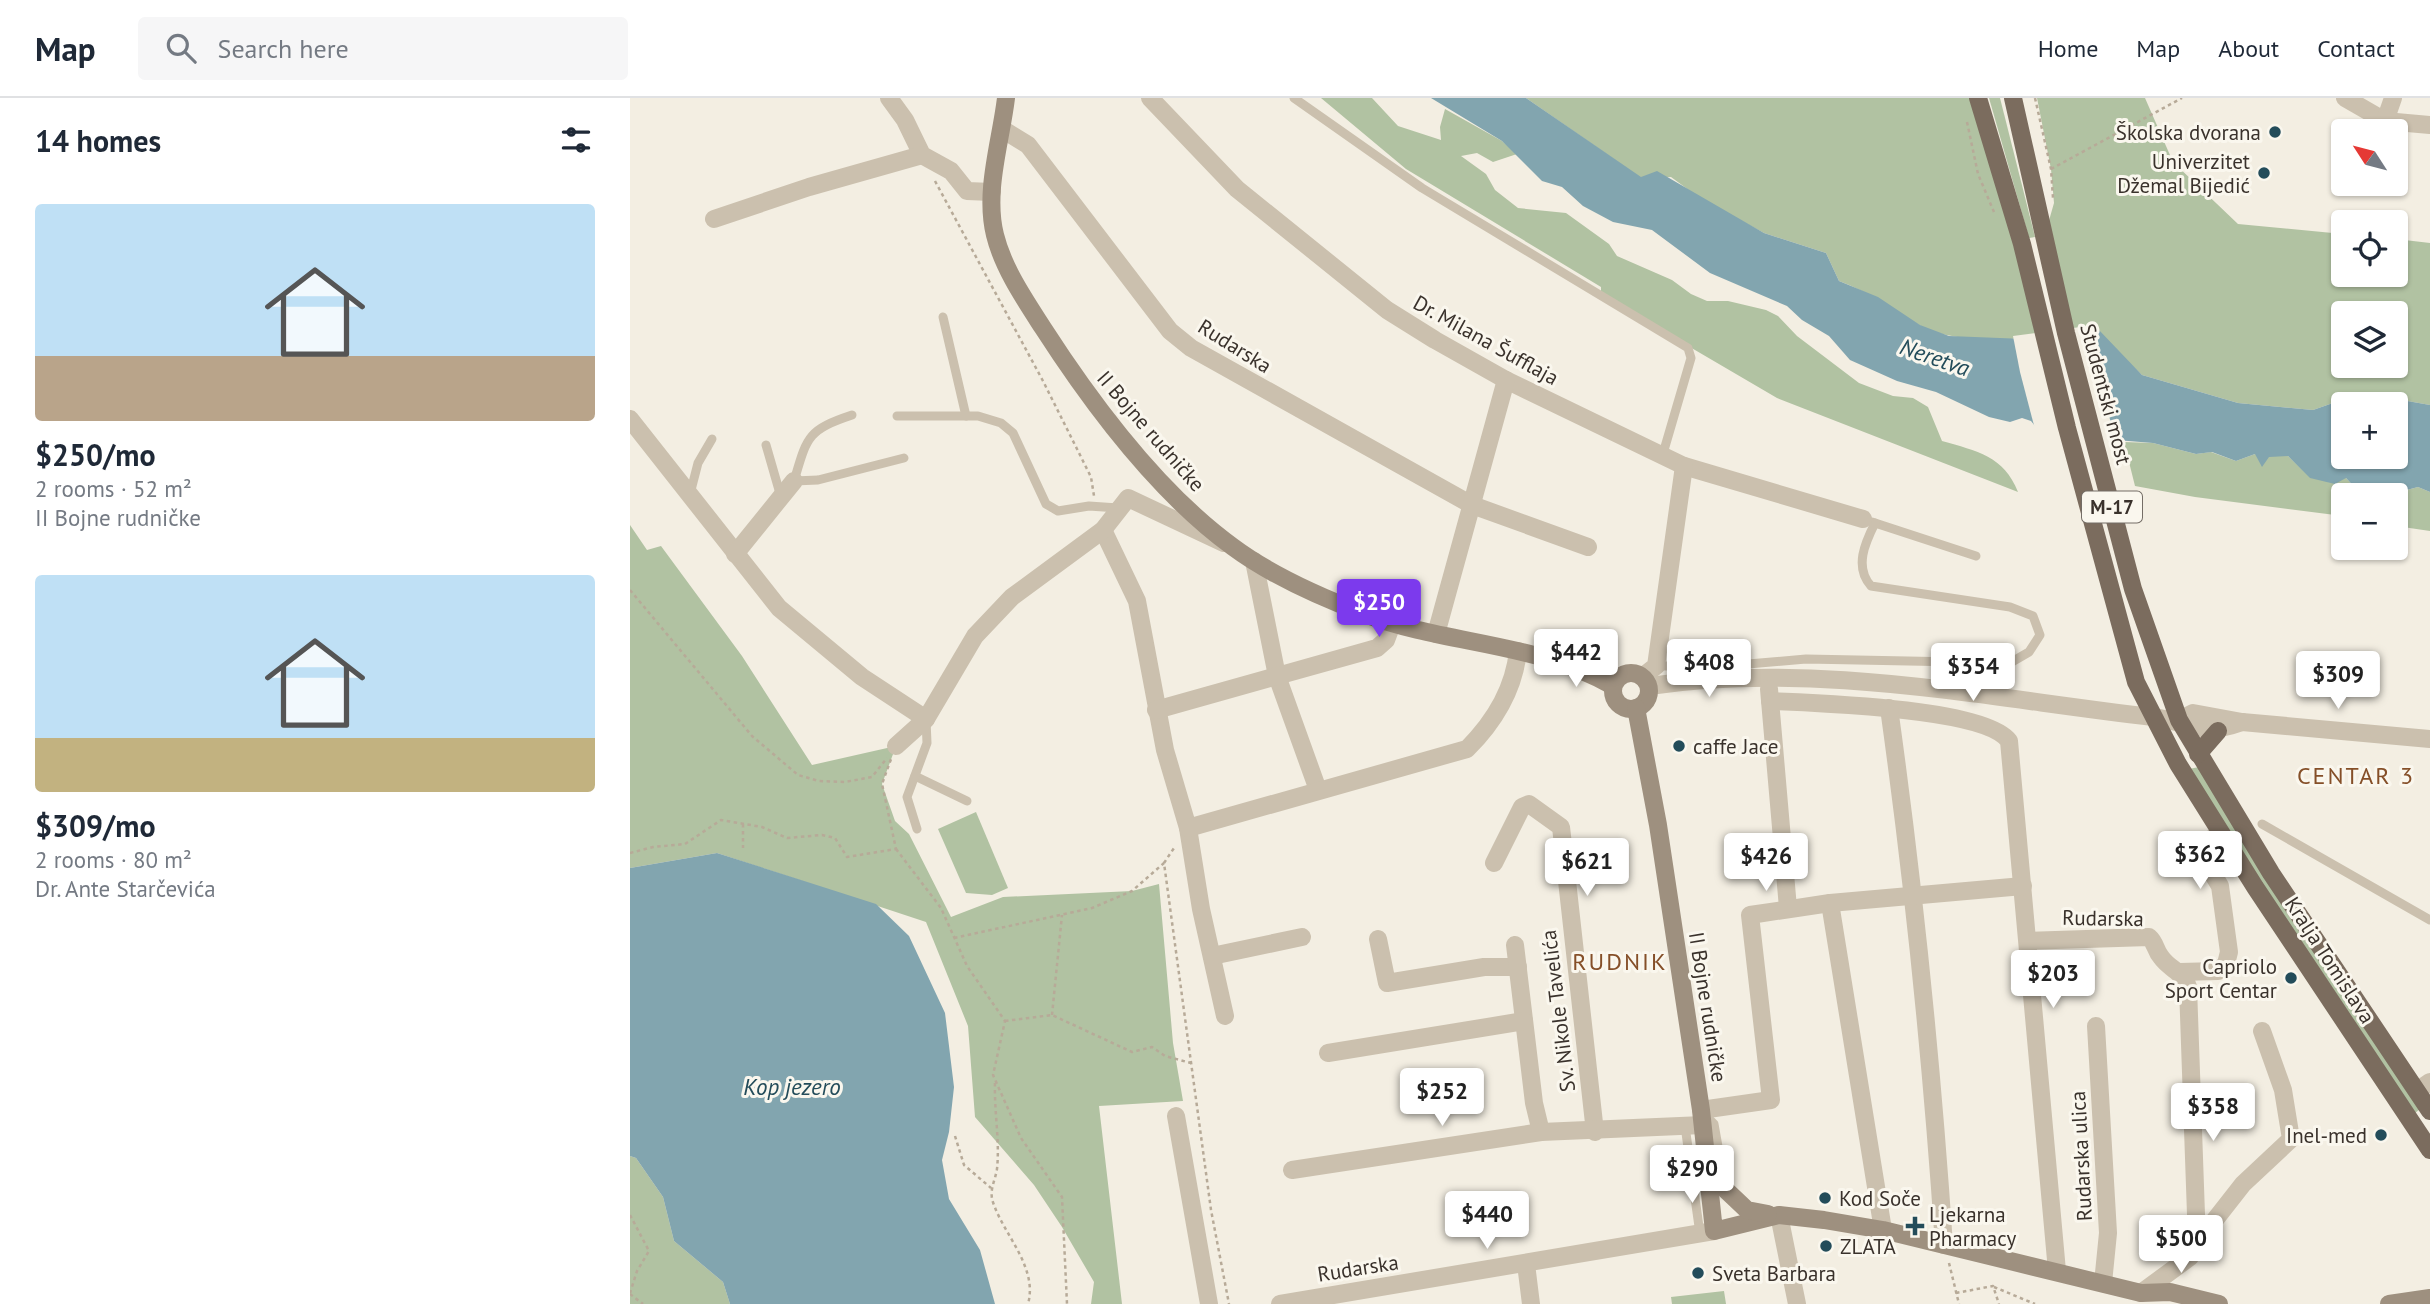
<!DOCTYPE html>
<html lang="en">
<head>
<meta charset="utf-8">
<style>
  :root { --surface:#fff; --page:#f6f6f7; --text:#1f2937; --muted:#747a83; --line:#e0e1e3; --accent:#7c3aed }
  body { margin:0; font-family:"PT Sans",sans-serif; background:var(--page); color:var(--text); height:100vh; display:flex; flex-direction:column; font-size:26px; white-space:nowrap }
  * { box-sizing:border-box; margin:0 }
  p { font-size:23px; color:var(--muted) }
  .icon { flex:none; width:38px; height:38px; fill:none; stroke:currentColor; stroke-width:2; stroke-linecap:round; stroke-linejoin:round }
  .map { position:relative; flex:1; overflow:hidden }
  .panel { display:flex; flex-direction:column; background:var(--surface); width:630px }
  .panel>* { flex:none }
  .needle { width:46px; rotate:306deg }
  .controls { position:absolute; left:1701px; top:21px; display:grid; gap:14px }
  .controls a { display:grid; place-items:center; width:77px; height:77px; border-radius:7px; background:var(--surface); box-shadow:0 2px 5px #0004; font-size:35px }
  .price { position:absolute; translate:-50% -60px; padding:0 16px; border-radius:7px; background:#fff; color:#222; font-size:23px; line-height:46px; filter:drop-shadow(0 2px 4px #0008) }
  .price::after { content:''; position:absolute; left:50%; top:42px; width:21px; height:16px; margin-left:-10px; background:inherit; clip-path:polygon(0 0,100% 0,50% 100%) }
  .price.current { background:var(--accent); color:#fff }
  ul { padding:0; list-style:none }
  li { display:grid; align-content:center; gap:14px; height:371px; padding:0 35px }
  li span { display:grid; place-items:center; height:217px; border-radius:7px; color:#555 }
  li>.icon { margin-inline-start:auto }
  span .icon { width:126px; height:126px; fill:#fffc; stroke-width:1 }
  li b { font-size:30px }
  h2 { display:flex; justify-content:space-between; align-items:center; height:84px; padding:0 35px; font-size:30px }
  header { display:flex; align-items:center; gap:42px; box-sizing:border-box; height:98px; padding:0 35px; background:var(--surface); border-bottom:2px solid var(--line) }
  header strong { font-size:33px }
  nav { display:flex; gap:38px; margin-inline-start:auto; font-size:24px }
  .search { width:490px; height:63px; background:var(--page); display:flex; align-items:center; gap:18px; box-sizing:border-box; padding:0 24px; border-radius:7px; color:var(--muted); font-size:26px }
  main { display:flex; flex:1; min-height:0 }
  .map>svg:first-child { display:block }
  .green { fill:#b1c2a2; fill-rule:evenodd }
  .water { fill:#82a5af; fill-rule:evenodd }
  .pier { fill:#f3eee2 }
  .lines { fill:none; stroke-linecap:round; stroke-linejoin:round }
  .path { stroke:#b7aa98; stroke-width:2.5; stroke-dasharray:3.5 3.5; stroke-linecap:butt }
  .lane { stroke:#cbc0ae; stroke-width:9 }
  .street { stroke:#cbc0ae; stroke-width:18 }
  .secondary { stroke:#9e907f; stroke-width:18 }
  .primary { stroke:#7b6c5e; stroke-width:18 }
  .poi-dot { fill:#234c5a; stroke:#faf7ee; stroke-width:2.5 }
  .labels { text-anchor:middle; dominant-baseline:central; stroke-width:6; stroke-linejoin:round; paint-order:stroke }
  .shield { fill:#faf7ee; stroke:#746d66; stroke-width:2 }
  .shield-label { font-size:19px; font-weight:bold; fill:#3a322c }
  .poi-label { font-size:21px; fill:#3a322c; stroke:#faf7ee; text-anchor:start }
  .street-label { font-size:21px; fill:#3a322c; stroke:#faf7ee }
  .water-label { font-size:23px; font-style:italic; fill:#234c5a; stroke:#faf7ee }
  .quarter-label { font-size:24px; letter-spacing:2px; fill:#854f28; stroke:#faf7ee }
</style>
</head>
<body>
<header>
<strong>Map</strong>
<div class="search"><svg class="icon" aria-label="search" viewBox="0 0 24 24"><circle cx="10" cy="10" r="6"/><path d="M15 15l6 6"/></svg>Search here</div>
<nav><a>Home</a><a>Map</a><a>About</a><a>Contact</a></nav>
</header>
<main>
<section class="panel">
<h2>14 homes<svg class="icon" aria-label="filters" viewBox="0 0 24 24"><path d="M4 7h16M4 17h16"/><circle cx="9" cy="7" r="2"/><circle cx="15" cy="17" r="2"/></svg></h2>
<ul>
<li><span style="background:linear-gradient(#bfe0f5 70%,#b9a48a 0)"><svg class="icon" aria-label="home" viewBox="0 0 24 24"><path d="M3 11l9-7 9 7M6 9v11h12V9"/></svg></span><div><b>$250/mo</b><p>2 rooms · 52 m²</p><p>II Bojne rudničke</p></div></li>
<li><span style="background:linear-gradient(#bfe0f5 75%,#c2b280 0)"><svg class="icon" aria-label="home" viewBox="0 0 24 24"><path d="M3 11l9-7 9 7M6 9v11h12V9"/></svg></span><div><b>$309/mo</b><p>2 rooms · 80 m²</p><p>Dr. Ante Starčevića</p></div></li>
</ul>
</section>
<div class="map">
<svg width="1800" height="1206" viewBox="0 0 1800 1206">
  <rect width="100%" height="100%" fill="#f3eee2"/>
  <g class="green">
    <path d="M691,0H742L768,28L811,42L810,29L815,11L872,43L887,56L863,64L847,55L831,58L856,76L865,92L888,110L936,115L979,146L987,158L1042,182L1061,196L1077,203H1098L1136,212L1148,218L1167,238L1229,285L1263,298L1283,300L1298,309L1312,343C1347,353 1374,358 1388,394L1147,300L971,197V189L776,71Z"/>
    <path d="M896,0H1348L1414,238C1380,243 1322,245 1291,228C1263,212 1240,194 1209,183L1196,155L1134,135L1071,101L1041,79L1011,80Z"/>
    <path d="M1359,0H1370L1405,139L1399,140Z"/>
    <path d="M1407,0H1515L1543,64L1608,126L1713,136V177H1766V141L1800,145V307L1755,299H1720L1683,312L1608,305L1512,277L1497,263L1436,235L1414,140L1424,105L1421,71ZM1713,215H1766V268H1713Z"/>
    <path d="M1494,344L1523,345L1566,356L1581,354L1606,363L1625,356L1658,358L1681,380H1716L1729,394L1748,397H1713V418L1565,399L1505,388Z"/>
    <path d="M1788,389L1800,394V433L1766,428V397H1758Z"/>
    <path d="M0,427L17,452L31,448L112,558L182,667L266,648L252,686L265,723L279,736L321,819L373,799L502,793L529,786L543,945L553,1003L469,1008L492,1206H461L464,1184L432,1129L404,1087L345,1019L338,928L296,824L87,755L0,770Z"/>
    <path d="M1569,669L1790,1011L1784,1016L1680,860L1559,671Z"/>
    <path d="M346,714L378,790L362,797L336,795L308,731Z"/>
    <path d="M0,1058L6,1060L33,1099L44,1143L93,1184L100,1206H0Z"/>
    <path d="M1094,1193L1096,1206H1042L1041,1199Z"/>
  </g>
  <g class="water">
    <path d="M801,0H896L1011,79L1027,73L1134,135L1196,155L1209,183L1248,199L1290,227L1319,238L1395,241L1468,231L1512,277L1608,305L1683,312L1720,299H1755L1800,307V394L1788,389L1758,397L1729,394L1716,380L1705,386L1680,380L1658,358L1639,359L1632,369L1625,356L1606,363L1582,354L1566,356L1523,345L1424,337L1408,332L1401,323L1392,320L1380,324L1359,319L1306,294L1267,283L1220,262L1199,238L1172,222L1157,208L1080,175L1022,132L983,124L953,108L932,89L912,83L872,43ZM1713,306H1766V359H1713Z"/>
    <path d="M87,755L246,806L279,838L315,915L324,989L319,1034L312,1062L319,1101L350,1152L365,1206H100L93,1184L44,1143L33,1099L6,1060L0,1058V770Z"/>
  </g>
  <path class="pier" d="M1458,228L1486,347L1423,341L1406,335L1390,274L1383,238Z"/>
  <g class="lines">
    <g class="path">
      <path d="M1405,0L1421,71L1423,100"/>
      <path d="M1337,24L1348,76L1364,114"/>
      <path d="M1421,71L1552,0"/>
      <path d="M305,83L413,283L461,379L464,398"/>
      <path d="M0,492L122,638L168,677L189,683L215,684L242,679L257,660"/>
      <path d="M113,726V750"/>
      <path d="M266,751L311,810L337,868L375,923L363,977L391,1040L432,1099L437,1206"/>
      <path d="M0,755L23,749L55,746L91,722L132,729L157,740L192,737L205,740L217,759L266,751L252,686L261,661"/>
      <path d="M534,765L544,750"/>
      <path d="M324,840L462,810L502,793L534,765L581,1112L599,1206"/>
      <path d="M422,917L432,817"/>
      <path d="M375,923L422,917L502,954L522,949L535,958L561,965"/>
      <path d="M365,985C364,1013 370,1043 367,1071C365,1084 358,1093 364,1107C375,1138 408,1170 398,1206"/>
      <path d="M325,1038L334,1067L361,1090"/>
      <path d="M0,1117L19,1153L7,1173L0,1195"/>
      <path d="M1319,1165L1329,1206"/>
      <path d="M1364,1189L1405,1206"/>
      <path d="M1326,1195L1363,1188L1369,1206"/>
      <path d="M0,1196L13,1206"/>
    </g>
    <g class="lane">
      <path d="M664,0L792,90L1058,250L1061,260L1032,359"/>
      <path d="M313,219L336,318"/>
      <path d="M222,317C177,332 177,339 164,383L188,382L274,360"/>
      <path d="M267,318H348L371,325L383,335L416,406L428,413L459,408L488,410"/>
      <path d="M136,347L151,399"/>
      <path d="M60,396L68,365L82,341"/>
      <path d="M1242,424L1346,458"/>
      <path d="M1026,568H1095L1176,561L1380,565L1399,554L1410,537L1403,518L1380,509L1241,488C1224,469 1235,445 1245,425"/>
      <path d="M285,678L337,703"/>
      <path d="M1632,726L1800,822"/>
      <path d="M287,731L277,699L297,645L296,622"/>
      <path d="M1074,1016L1084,1026L1095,1088"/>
      <path d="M1055,1028L1070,1136"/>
    </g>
    <g class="street">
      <path d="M259,0L275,22L292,57L321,73L337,93L362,94"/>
      <path d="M520,0L607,91L757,212L805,242L876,282L1054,368L1233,421"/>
      <path d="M1715,0L1755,23L1800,27"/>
      <path d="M1755,23L1763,0"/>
      <path d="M372,31L398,47L540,233L561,250L842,407L958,449"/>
      <path d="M84,121L179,89L292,57"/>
      <path d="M0,321L149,510L232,579L296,621"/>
      <path d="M473,432L507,503L535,652L558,730L571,811L595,918"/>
      <path d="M105,456L164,383"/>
      <path d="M624,463L647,578L688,692"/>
      <path d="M806,536L876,282"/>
      <path d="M1012,579L1026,568L1054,368"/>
      <path d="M1019,588C1186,563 1356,600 1523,619C1564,625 1570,639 1612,624"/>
      <path d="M1139,591L1158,810"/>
      <path d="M1140,603C1186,605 1355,610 1379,643L1427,1173"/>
      <path d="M1259,610C1284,789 1302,967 1314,1147"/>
      <path d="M526,612L747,550L756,542L762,526"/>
      <path d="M1549,622L1563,615L1612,624L1800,641"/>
      <path d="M266,648L296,621L345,538L382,499L473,432L498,400L594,445"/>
      <path d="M558,730L837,651C864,624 884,591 888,553"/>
      <path d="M864,765L892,709L899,706L931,729L965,1034"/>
      <path d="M1200,805L1253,1132"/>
      <path d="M748,841L757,885L854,869H888"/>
      <path d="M1398,843L1519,839C1526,845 1525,852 1531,859C1540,872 1553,873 1558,889L1567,1145L1560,1159L1511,1195"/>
      <path d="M885,847L904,1005L911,1034"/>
      <path d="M582,858L672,839"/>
      <path d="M1550,874L1588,873L1596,866L1599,854L1590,788L1570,755L1575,745L1591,735"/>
      <path d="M1466,928L1478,1135L1473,1185"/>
      <path d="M698,955L894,923"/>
      <path d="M1787,993L1800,984"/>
      <path d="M1071,1012L1141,1002L1120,817L1200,805L1393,788"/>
      <path d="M546,1018L579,1206"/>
      <path d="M662,1072L911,1034L1073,1027"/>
      <path d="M1149,1117L1167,1206"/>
      <path d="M1566,1146L1613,1086L1661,1041L1653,992L1632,933"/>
      <path d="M896,1166L901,1206"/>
      <path d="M650,1206L1084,1133"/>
    </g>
    <g class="secondary">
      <path d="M376,0C371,43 354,93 365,137C373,170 395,202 413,230C462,306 530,396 603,449C642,478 690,499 735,516C816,547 907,544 983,588"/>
      <circle cx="1001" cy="593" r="18"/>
      <path d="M1006,610L1028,727L1071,1012L1084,1133L1149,1117L1194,1122L1253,1132L1511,1195L1540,1194L1589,1206"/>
      <path d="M1079,1076L1117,1112L1138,1116"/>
      <path d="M1759,1206L1800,1200"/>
    </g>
    <g class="primary">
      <path d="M1348,0L1392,146L1437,330L1506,584L1548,666L1625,789L1800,1052"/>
      <path d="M1383,0L1436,235L1503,491L1549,622L1641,775L1800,1013"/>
      <path d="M1568,656L1588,633"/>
    </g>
  </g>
  <g class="poi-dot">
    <circle cx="1645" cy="34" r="7"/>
    <circle cx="1634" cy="75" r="7"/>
    <circle cx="1049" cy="648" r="7"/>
    <circle cx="1661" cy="880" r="7"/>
    <circle cx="1751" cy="1037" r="7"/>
    <circle cx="1195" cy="1100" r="7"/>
    <path d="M1281.5 1117.5h7v7h7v7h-7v7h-7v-7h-7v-7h7z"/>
    <circle cx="1196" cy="1148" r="7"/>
    <circle cx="1068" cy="1175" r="7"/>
  </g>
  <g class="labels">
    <rect class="shield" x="1452" y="393.5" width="60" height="31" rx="5"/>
    <g class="shield-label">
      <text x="1482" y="409">M-17</text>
    </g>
    <g class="poi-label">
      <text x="1631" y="34" text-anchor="end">Školska dvorana</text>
      <text x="1620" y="63" text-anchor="end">Univerzitet<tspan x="1620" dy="24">Džemal Bijedić</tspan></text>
      <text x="1063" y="648">caffe Jace</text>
      <text x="1647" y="868" text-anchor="end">Capriolo<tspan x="1647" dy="24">Sport Centar</tspan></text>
      <text x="1737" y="1037" text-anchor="end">Inel-med</text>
      <text x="1209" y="1100">Kod Soče</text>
      <text x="1299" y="1116">Ljekarna<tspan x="1299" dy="24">Pharmacy</tspan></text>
      <text x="1210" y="1148">ZLATA</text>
      <text x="1082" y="1175">Sveta Barbara</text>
    </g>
    <g class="street-label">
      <text transform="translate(856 242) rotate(29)">Dr. Milana Šufflaja</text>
      <text transform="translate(605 248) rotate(32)">Rudarska</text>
      <text transform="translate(1476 296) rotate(75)">Studentski most</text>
      <text transform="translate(521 333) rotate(49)">II Bojne rudničke</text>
      <text transform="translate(1473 820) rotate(1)">Rudarska</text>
      <text transform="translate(1700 862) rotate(57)">Kralja Tomislava</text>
      <text transform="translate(1078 909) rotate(81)">II Bojne rudničke</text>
      <text transform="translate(928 913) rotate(-97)">Sv. Nikole Tavelića</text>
      <text transform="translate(1451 1058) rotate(-93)">Rudarska ulica</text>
      <text transform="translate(728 1170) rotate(-9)">Rudarska</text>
    </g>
    <g class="water-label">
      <text transform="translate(1305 259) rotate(19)">Neretva</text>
      <text x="162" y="988">Kop jezero</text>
    </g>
    <g class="quarter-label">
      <text x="1726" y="677">CENTAR 3</text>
      <text x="990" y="863">RUDNIK</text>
    </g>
  </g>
</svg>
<div class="controls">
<a><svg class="needle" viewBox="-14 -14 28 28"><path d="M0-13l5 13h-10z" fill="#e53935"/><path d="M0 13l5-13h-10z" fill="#747a83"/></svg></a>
<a><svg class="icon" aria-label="locate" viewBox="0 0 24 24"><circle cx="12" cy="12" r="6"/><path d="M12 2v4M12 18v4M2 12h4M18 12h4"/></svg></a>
<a><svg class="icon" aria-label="layers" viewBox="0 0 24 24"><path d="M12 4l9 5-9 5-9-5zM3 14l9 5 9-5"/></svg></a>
<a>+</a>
<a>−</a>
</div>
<b class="price current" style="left:749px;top:541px">$250</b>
<b class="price" style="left:946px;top:591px">$442</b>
<b class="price" style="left:1079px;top:601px">$408</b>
<b class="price" style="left:1343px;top:605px">$354</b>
<b class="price" style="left:1708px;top:613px">$309</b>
<b class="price" style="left:1570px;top:793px">$362</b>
<b class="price" style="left:1136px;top:795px">$426</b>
<b class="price" style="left:957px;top:800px">$621</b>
<b class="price" style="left:1423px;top:912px">$203</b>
<b class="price" style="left:812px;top:1030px">$252</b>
<b class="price" style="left:1583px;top:1045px">$358</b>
<b class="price" style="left:1062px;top:1107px">$290</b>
<b class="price" style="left:857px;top:1153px">$440</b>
<b class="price" style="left:1551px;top:1177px">$500</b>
</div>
</main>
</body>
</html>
